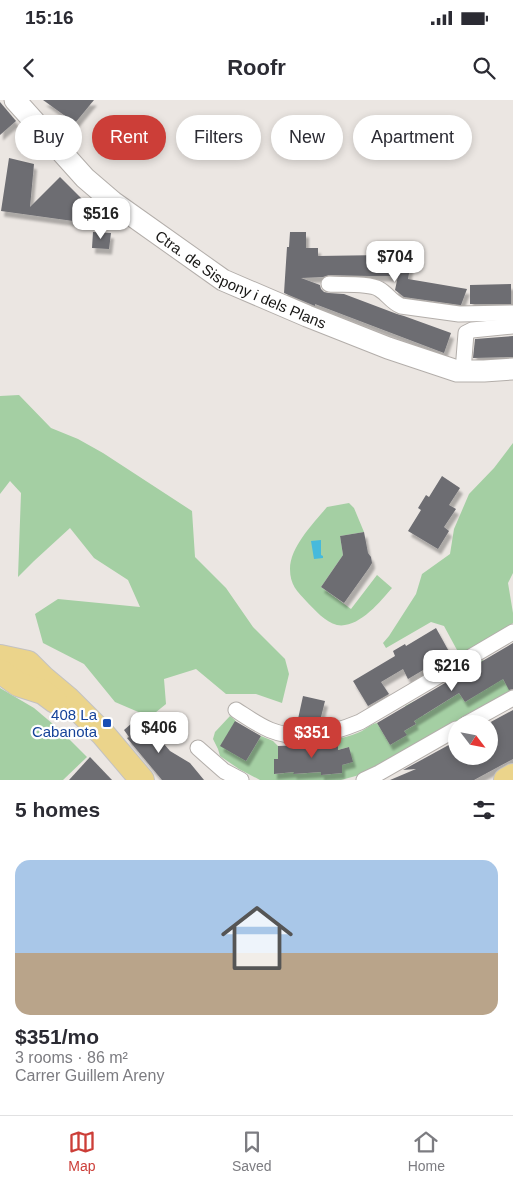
<!DOCTYPE html>
<html lang="en">
<head>
<meta charset="utf-8">
<style>
  :root { --surface:#fff; --page:#f7f7f7; --text:#2b2b33; --muted:#7c7c81; --line:#e1e1e2; --accent:#cc3e38 }
  body { margin:0; font-family:Arial,sans-serif; background:var(--page); color:var(--text); height:100vh; display:flex; flex-direction:column; font-size:19px; white-space:nowrap }
  * { box-sizing:border-box; margin:0 }
  p { font-size:16px; color:var(--muted) }
  .icon { flex:none; width:28px; height:28px; fill:none; stroke:currentColor; stroke-width:2; stroke-linecap:round; stroke-linejoin:round }
  .map { position:relative; height:680px; overflow:hidden }
  .side { display:flex; flex-direction:column; background:var(--surface); flex:1 }
  .side>* { flex:none }
  .hud { position:absolute; left:15px; top:15px; width:484px; height:45px; display:flex; gap:10px }
  .needle { width:32px; rotate:122deg }
  .buttons { position:absolute; left:448px; top:615px; display:grid; gap:10px }
  .buttons a { display:grid; place-items:center; width:50px; height:50px; border-radius:50%; background:var(--surface); box-shadow:0 2px 8px #0003; font-size:25px }
  .price { position:absolute; translate:-50% -42px; padding:0 11px; border-radius:10px; background:#fff; color:#222; font-size:16px; line-height:32px; filter:drop-shadow(0 1px 2px #0008) }
  .price::after { content:''; position:absolute; left:50%; top:30px; width:15px; height:11px; margin-left:-8px; background:inherit; clip-path:polygon(0 0,100% 0,50% 100%) }
  .price.active { background:var(--accent); color:#fff }
  ul { padding:0; list-style:none }
  li { display:grid; align-content:center; gap:10px; height:265px; padding:0 15px }
  li+li { border-top:1px solid var(--line) }
  li span { display:grid; place-items:center; height:155px; border-radius:15px; color:#555 }
  li>.icon { margin-inline-start:auto }
  span .icon { width:90px; height:90px; fill:#fffc; stroke-width:1 }
  li b { font-size:21px }
  h2 { display:flex; justify-content:space-between; align-items:center; height:60px; padding:0 15px; font-size:21px }
  .pill { padding:0 18px; border-radius:22px; background:var(--surface); box-shadow:0 2px 8px #0003; font-size:18px; line-height:45px }
  .pill.active { background:var(--accent); color:#fff }
  .status { display:flex; justify-content:space-between; align-items:center; height:35px; padding:0 25px; background:var(--surface); direction:ltr }
  .status svg { height:14px; fill:currentColor }
  header { display:flex; justify-content:space-between; align-items:center; height:65px; padding:0 15px; background:var(--surface); font-size:22px; font-weight:600 }
  .tabs { display:flex; justify-content:space-around; align-items:center; height:70px; border-top:1px solid var(--line); background:var(--surface); font-size:14px; color:var(--muted) }
  .tabs a { display:grid; justify-items:center; gap:2px }
  .tabs .active { color:var(--accent) }
  .map>svg:first-child { display:block }
  .green { fill:#a4cfa3 }
  .water { fill:#46badc }
  .building { fill:#6d6d72; filter:url(#shadow) }
  .lines { fill:none; stroke-linecap:round; stroke-linejoin:round }
  .street-casing { stroke:#b3aeaa; stroke-width:17 }
  .secondary-casing { stroke:#b3aeaa; stroke-width:23 }
  .primary-casing { stroke:#c3c2c2; stroke-width:26 }
  .street { stroke:#fff; stroke-width:15 }
  .secondary { stroke:#fff; stroke-width:21 }
  .primary { stroke:#ebd48b; stroke-width:24 }
  .transit-dot { fill:#1a4fb4; stroke:#fff; stroke-width:2 }
  .labels { text-anchor:middle; dominant-baseline:central; stroke-width:4.5; stroke-linejoin:round; paint-order:stroke }
  .street-label { font-size:15px; fill:#171614; stroke:#fff }
  .transit-label { font-size:15px; fill:#164399; stroke:#fff; text-anchor:end }
</style>
</head>
<body>
<div class="status"><b>15:16</b><svg viewBox="0 0 49 12"><path d="M0 12V9h3v3zM5 12V6h3v6zM10 12V3h3v9zM15 12V0h3v12zM26 1h20v11H26zM47 4h2v5h-2z"/></svg></div>
<header><svg class="icon" aria-label="back" viewBox="0 0 24 24"><path d="M15 5l-7 7 7 7"/></svg>Roofr<svg class="icon" aria-label="search" viewBox="0 0 24 24"><circle cx="10" cy="10" r="6"/><path d="M15 15l6 6"/></svg></header>
<div class="map">
<svg width="513" height="680" viewBox="0 0 513 680">
  <defs>
    <filter id="shadow"><feDropShadow dx="3" dy="5.5" stdDeviation="1" flood-color="#0004"/></filter>
  </defs>
  <rect width="100%" height="100%" fill="#ebe6e2"/>
  <g class="green">
    <path d="M19,295L51,328L78,339L103,353L192,411L195,457L226,488L253,527L285,559L289,574L282,603L256,594H226L196,569L164,579L166,604L150,617L115,602L84,564L43,543L35,514L58,499L140,507L128,480L94,458L70,428L34,461L18,477L21,393L10,381L0,394V296Z"/>
    <path d="M513,343V473L508,483L513,513V523L479,547L464,553L457,550L444,526L431,522L386,548L383,543L389,536L416,494L422,474L450,454L454,429L469,394L494,368Z"/>
    <path d="M349,403L354,408L364,432L340,436L343,455L321,487L351,509L377,475L392,488C380,502 358,529 337,525C325,522 315,510 307,502C297,491 290,485 290,469C290,447 313,424 327,407Z"/>
    <path d="M483,560L488,569L501,576L511,592L394,660L363,674L341,680H260L239,669L220,656L218,649L213,639L215,632L230,616L235,620L246,661L261,636L273,641L278,646V659L274,660L275,674L294,672V674L321,672V675L342,673V665L352,662L349,647L338,650V646L325,647V641C337,639 350,637 362,631C367,628 371,624 377,623L390,645L406,635L404,631L416,624L405,606L415,601L424,615L459,593L465,602L487,588L478,581L469,567Z"/>
    <path d="M0,588L34,608L60,630L87,657L63,680H0Z"/>
  </g>
  <path class="water" d="M321,440V455L323,456V458L314,459L311,441Z"/>
  <g class="building">
    <path d="M43,0H94L75,23Z"/>
    <path d="M0,2L16,21L0,35Z"/>
    <path d="M9,58L34,64L30,107L60,77L82,99L73,121L1,111Z"/>
    <path d="M93,132L111,133L109,149L92,148Z"/>
    <path d="M290,132H306V148H318V156L384,155V157L411,162L408,179L467,189L461,205H460L404,197L395,190L398,176H370L329,175L323,177L301,178L320,185L321,189L324,192L329,193L344,194L397,214L404,216L451,233L444,253L315,204V206L284,193L287,147H289Z"/>
    <path d="M511,184V204H470V185Z"/>
    <path d="M513,236V257L473,258L475,239Z"/>
    <path d="M442,376L460,388L449,405L456,409L444,427L449,431L438,449L408,431L421,410L418,408L426,395L429,397Z"/>
    <path d="M364,432L368,453L371,457L372,463L369,468L344,503L321,487L343,455L340,436Z"/>
    <path d="M436,528L452,557L432,569L430,566L408,579L403,569L381,582L389,594L368,606L353,581L395,556L393,551L405,544L406,546Z"/>
    <path d="M513,543V589L509,590L503,579L465,602L459,593L414,621L416,624L404,631L407,635L390,645L377,623Z"/>
    <path d="M303,596L325,601L319,625L298,619Z"/>
    <path d="M513,610V659L474,680H390L416,669L403,670L456,641V656H489V624H487Z"/>
    <path d="M140,616L170,651L190,663L204,680H162L127,638L129,637L124,630Z"/>
    <path d="M235,621L261,636L246,661L220,646Z"/>
    <path d="M324,644L325,647L338,646V650L349,647L353,662L342,665V673L321,675V672L293,674L294,672L274,674V659H278V646Z"/>
    <path d="M90,657L112,680H69Z"/>
  </g>
  <g class="lines">
    <g class="street-casing">
      <g id="street">
        <path d="M329,184C341,185 370,183 379,189C388,194 390,201 401,206L459,214L513,213"/>
        <path d="M463,271L466,233L472,230L513,226"/>
        <path d="M236,610C247,617 258,625 270,630C300,642 331,634 360,622L513,532"/>
        <path d="M466,624L513,598"/>
        <path d="M198,648L224,671L241,680"/>
        <path d="M364,680L379,673L456,629"/>
      </g>
    </g>
    <g class="secondary-casing">
      <g id="secondary">
        <path id="s1" d="M15,0L85,78L113,102L223,180L307,216L388,248L457,271H484L513,269"/>
      </g>
    </g>
    <g class="primary-casing">
      <g id="primary">
        <path d="M0,557L28,563L43,578L68,599L103,634L142,680"/>
        <path d="M0,571L18,584L43,592L55,601"/>
        <path d="M506,680L513,676"/>
      </g>
    </g>
    <use href="#street" class="street"/>
    <use href="#secondary" class="secondary"/>
    <use href="#primary" class="primary"/>
  </g>
  <rect class="transit-dot" x="102" y="618" width="10" height="10" rx="2.5"/>
  <g class="labels">
    <g class="street-label">
      <text stroke="none"><textPath href="#s1" startOffset="292">Ctra. de Sispony i dels Plans</textPath></text>
    </g>
    <g class="transit-label">
      <text x="97" y="614">408 La<tspan x="97" dy="17">Cabanota</tspan></text>
    </g>
  </g>
</svg>
<div class="buttons">
<a><svg class="needle" viewBox="-14 -14 28 28"><path d="M0-13l5 13h-10z" fill="#e53935"/><path d="M0 13l5-13h-10z" fill="#7c7c81"/></svg></a>
</div>
<b class="price" style="left:101px;top:140px">$516</b>
<b class="price" style="left:395px;top:183px">$704</b>
<b class="price" style="left:452px;top:592px">$216</b>
<b class="price" style="left:159px;top:654px">$406</b>
<b class="price active" style="left:312px;top:659px">$351</b>
<div class="hud">
<a class="pill">Buy</a>
<a class="pill active">Rent</a>
<a class="pill">Filters</a>
<a class="pill">New</a>
<a class="pill">Apartment</a>
</div>
</div>
<section class="side">
<h2>5 homes<svg class="icon" aria-label="filters" viewBox="0 0 24 24"><path d="M4 7h16M4 17h16"/><circle cx="9" cy="7" r="2"/><circle cx="15" cy="17" r="2"/></svg></h2>
<ul>
<li><span style="background:linear-gradient(#a9c7e8 60%,#b9a48a 0)"><svg class="icon" aria-label="home" viewBox="0 0 24 24"><path d="M3 11l9-7 9 7M6 9v11h12V9"/></svg></span><div><b>$351/mo</b><p>3 rooms · 86 m²</p><p>Carrer Guillem Areny</p></div></li>
</ul>
</section>
<nav class="tabs">
<a class="active"><svg class="icon" aria-label="map" viewBox="0 0 24 24"><path d="M3 6l6-2 6 2 6-2v14l-6 2-6-2-6 2zM9 4v14M15 6v14"/></svg>Map</a>
<a><svg class="icon" aria-label="saved" viewBox="0 0 24 24"><path d="M7 4h10v16l-5-4-5 4z"/></svg>Saved</a>
<a><svg class="icon" aria-label="home" viewBox="0 0 24 24"><path d="M3 11l9-7 9 7M6 9v11h12V9"/></svg>Home</a>
</nav>
</body>
</html>
